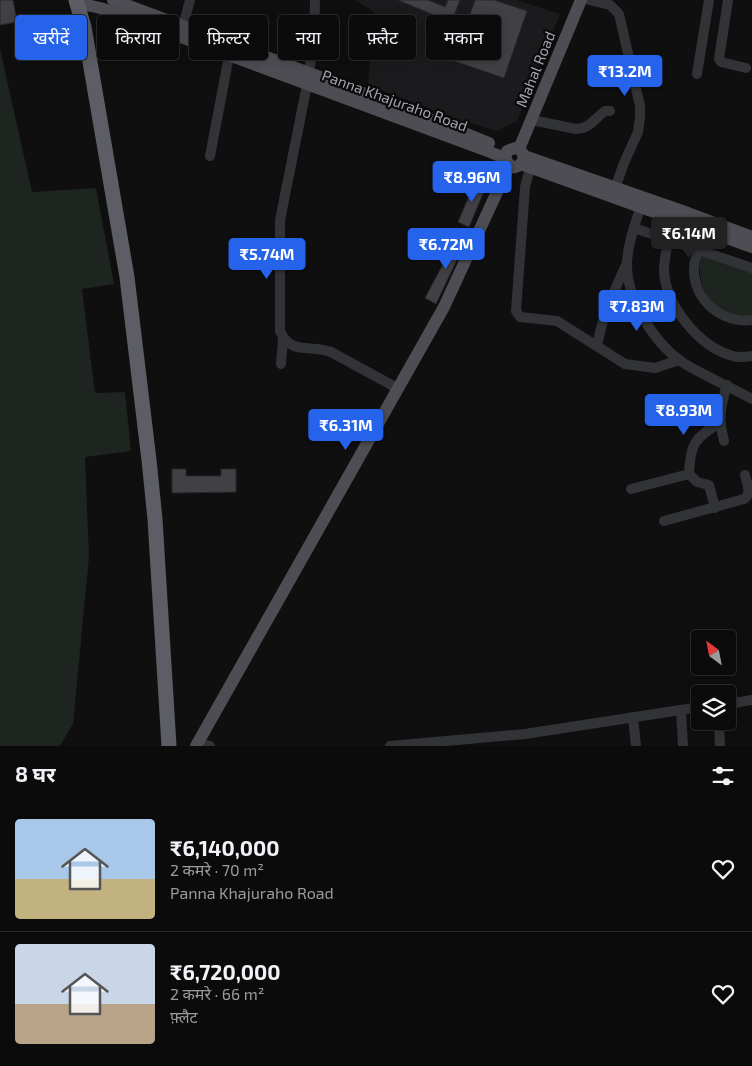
<!DOCTYPE html>
<html lang="hi">
<head>
<meta charset="utf-8">
<style>
  :root { --surface:#0b0b0c; --page:#141415; --text:#f1f3f6; --muted:#9a9b9d; --line:#2b2b2d; --accent:#2563eb }
  body { margin:0; font-family:"Exo 2","Noto Sans Devanagari",sans-serif; background:var(--page); color:var(--text); height:100vh; display:flex; flex-direction:column; font-size:19px; white-space:nowrap }
  * { box-sizing:border-box; margin:0 }
  p { font-size:16px; color:var(--muted) }
  .icon { flex:none; width:28px; height:28px; fill:none; stroke:currentColor; stroke-width:2; stroke-linecap:round; stroke-linejoin:round }
  .map { position:relative; height:746px; overflow:hidden }
  .panel { display:flex; flex-direction:column; background:var(--surface); flex:1 }
  .panel>* { flex:none }
  .top-card { position:absolute; left:15px; top:15px; width:500px; height:45px; display:flex; gap:10px }
  .needle { width:32px; rotate:328deg }
  .buttons { position:absolute; left:691px; top:630px; display:grid; gap:10px }
  .buttons a { display:grid; place-items:center; width:45px; height:45px; border-radius:5px; background:var(--surface); box-shadow:0 2px 12px #0003,0 0 0 1px var(--line); font-size:25px }
  .price { position:absolute; translate:-50% -42px; padding:0 11px; border-radius:5px; background:var(--accent); color:#fff; font-size:16px; line-height:32px; filter:drop-shadow(0 1px 2px #0008) }
  .price::after { content:''; position:absolute; left:50%; top:30px; width:15px; height:11px; margin-left:-8px; background:inherit; clip-path:polygon(0 0,100% 0,50% 100%) }
  .price.on { background:#222; color:#fff }
  ul { padding:0; list-style:none }
  li { display:flex; align-items:center; gap:15px; height:125px; padding:0 15px }
  li+li { border-top:1px solid var(--line) }
  li span { display:grid; place-items:center; flex:none; width:140px; height:100px; border-radius:5px; color:#555 }
  li>.icon { margin-inline-start:auto }
  span .icon { width:60px; height:60px; fill:#fffc; stroke-width:1 }
  li b { font-size:21px }
  h2 { display:flex; justify-content:space-between; align-items:center; height:60px; padding:0 15px; font-size:21px }
  .chip { padding:0 18px; border-radius:5px; background:var(--surface); box-shadow:0 2px 12px #0003,0 0 0 1px var(--line); font-size:18px; line-height:45px }
  .chip.on { background:var(--accent); color:#fff }
  .map>svg:first-child { display:block }
  .built { fill:#1b1b1d }
  .green { fill:#1e241f }
  .building { fill:#414145; stroke:#29292c }
  .lines { fill:none; stroke-linecap:round; stroke-linejoin:round }
  .minor { stroke:#323337; stroke-width:10 }
  .major { stroke:#4d4d53; stroke-width:12 }
  .highway { stroke:#5d5e65; stroke-width:15 }
  .labels { text-anchor:middle; dominant-baseline:central; stroke-width:4.5; stroke-linejoin:round; paint-order:stroke }
  .street-label { font-size:15px; fill:#a2a4af; stroke:#0a0a0b }
</style>
</head>
<body>
<div class="map">
<svg width="752" height="746" viewBox="0 0 752 746">
  <rect width="100%" height="100%" fill="#0f0f10"/>
  <path class="built" d="M355,0H516L560,14L517,121L497,131L457,119L368,85L374,12Z"/>
  <g class="green">
    <path d="M0,49L32,192L96,188L114,284L82,289L95,393L125,392L131,451L85,457L89,557L73,724L60,746H0Z"/>
    <path d="M702,254L752,272V315C716,321 692,287 702,254Z"/>
  </g>
  <g class="building">
    <path d="M0,0H13L17,22L0,25Z"/>
    <path d="M398,0H428L445,7L448,0H460L439,53L428,49L441,18Z"/>
    <path d="M475,0H494L527,11L504,78L454,61Z"/>
    <path d="M476,180L487,184L469,227L458,222Z"/>
    <path d="M459,234L467,238L436,304L425,298Z"/>
    <path d="M172,469H186V476H221V469H236V492L172,493Z"/>
  </g>
  <g class="lines">
    <g class="minor">
      <path d="M589,0L610,5L619,14L640,106V118L638,132L624,163L613,194"/>
      <path d="M728,0L719,59L721,62L746,68"/>
      <path d="M183,26L190,0"/>
      <path d="M309,73L314,35L315,0"/>
      <path d="M697,74L709,0"/>
      <path d="M307,85L280,220V331C291,356 310,344 331,352L397,388"/>
      <path d="M532,120L576,129C591,128 594,119 605,111H610"/>
      <path d="M210,156L229,56"/>
      <path d="M530,168L525,187L516,311L520,317L557,321L625,364L655,368L679,360"/>
      <path d="M641,206C635,224 627,246 627,265C627,299 654,343 682,362C704,376 729,386 752,399"/>
      <path d="M634,228L752,268"/>
      <path d="M668,239C667,249 664,260 664,270C665,305 699,347 733,356C739,358 745,357 752,356"/>
      <path d="M699,249C681,286 714,325 752,320"/>
      <path d="M701,250L709,231"/>
      <path d="M597,346C602,317 614,291 626,265"/>
      <path d="M281,364L283,339"/>
      <path d="M724,441C718,418 720,408 727,385"/>
      <path d="M689,474C690,446 694,437 720,423"/>
      <path d="M631,489L689,474L697,482L709,485L715,508"/>
      <path d="M664,521L744,499C752,494 747,484 745,475"/>
      <path d="M728,704L752,700"/>
      <path d="M681,710L683,746"/>
      <path d="M633,717L636,746"/>
      <path d="M719,721L720,746"/>
      <path d="M198,743L210,746"/>
      <path d="M390,746L525,734L700,707"/>
    </g>
    <g class="major">
      <path d="M113,0L390,103L489,143"/>
      <path d="M77,3L100,8L127,17L490,152C494,154 502,156 505,159C511,166 511,171 521,164C526,156 523,150 515,148L507,151L505,159"/>
      <path d="M519,149L581,0"/>
      <path d="M524,156L688,213L752,237"/>
      <path d="M521,164L752,247"/>
      <path d="M196,746L444,307L509,166"/>
    </g>
    <path class="highway" d="M76,0L84,27L127,277L149,460L155,519L169,746"/>
  </g>
  <g class="labels">
    <g class="street-label">
      <text transform="translate(535 69) rotate(-68)">Mahal Road</text>
      <text transform="translate(395 100) rotate(20)">Panna Khajuraho Road</text>
    </g>
  </g>
</svg>
<div class="buttons">
<a><svg class="needle" viewBox="-14 -14 28 28"><path d="M0-13l5 13h-10z" fill="#e53935"/><path d="M0 13l5-13h-10z" fill="#9a9b9d"/></svg></a>
<a><svg class="icon" aria-label="layers" viewBox="0 0 24 24"><path d="M12 4l9 5-9 5-9-5zM3 14l9 5 9-5"/></svg></a>
</div>
<b class="price" style="left:625px;top:97px">₹13.2M</b>
<b class="price" style="left:472px;top:203px">₹8.96M</b>
<b class="price on" style="left:689px;top:259px">₹6.14M</b>
<b class="price" style="left:446px;top:270px">₹6.72M</b>
<b class="price" style="left:267px;top:280px">₹5.74M</b>
<b class="price" style="left:637px;top:332px">₹7.83M</b>
<b class="price" style="left:684px;top:436px">₹8.93M</b>
<b class="price" style="left:346px;top:451px">₹6.31M</b>
<div class="top-card">
<a class="chip on">खरीदें</a>
<a class="chip">किराया</a>
<a class="chip">फ़िल्टर</a>
<a class="chip">नया</a>
<a class="chip">फ़्लैट</a>
<a class="chip">मकान</a>
</div>
</div>
<section class="panel">
<h2>8 घर<svg class="icon" aria-label="filters" viewBox="0 0 24 24"><path d="M4 7h16M4 17h16"/><circle cx="9" cy="7" r="2"/><circle cx="15" cy="17" r="2"/></svg></h2>
<ul>
<li><span style="background:linear-gradient(#a9c7e8 60%,#c2b280 0)"><svg class="icon" aria-label="home" viewBox="0 0 24 24"><path d="M3 11l9-7 9 7M6 9v11h12V9"/></svg></span><div><b>₹6,140,000</b><p>2 कमरे · 70 m²</p><p>Panna Khajuraho Road</p></div><svg class="icon" aria-label="heart" viewBox="0 0 24 24"><path d="M12 20l-8-8c-3-5 5-10 8-4 3-6 11-1 8 4z"/></svg></li>
<li><span style="background:linear-gradient(#c9d6e8 60%,#b9a48a 0)"><svg class="icon" aria-label="home" viewBox="0 0 24 24"><path d="M3 11l9-7 9 7M6 9v11h12V9"/></svg></span><div><b>₹6,720,000</b><p>2 कमरे · 66 m²</p><p>फ़्लैट</p></div><svg class="icon" aria-label="heart" viewBox="0 0 24 24"><path d="M12 20l-8-8c-3-5 5-10 8-4 3-6 11-1 8 4z"/></svg></li>
</ul>
</section>
</body>
</html>
